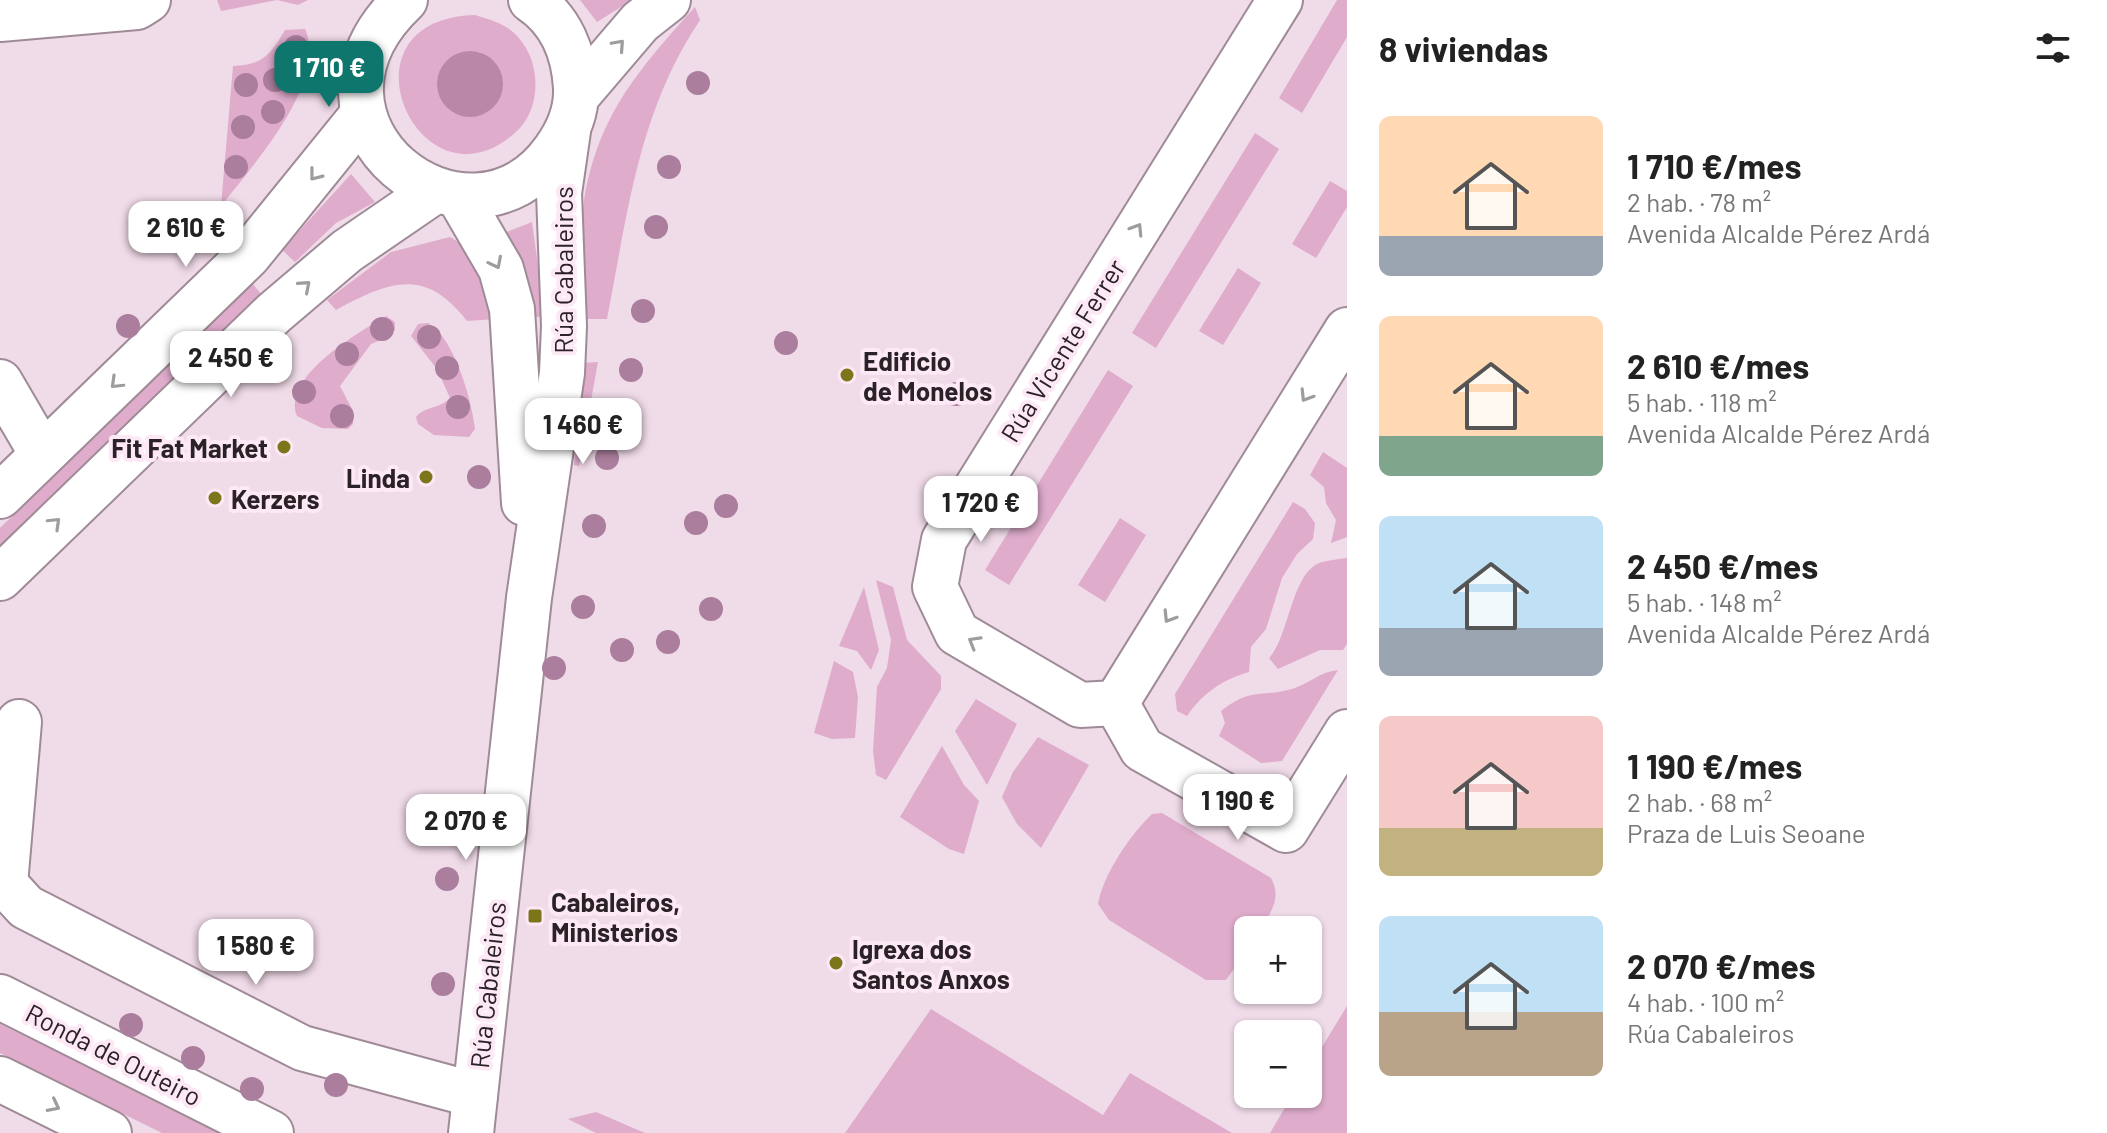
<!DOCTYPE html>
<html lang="es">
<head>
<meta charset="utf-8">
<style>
  :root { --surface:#fff; --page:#f2f2f2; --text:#222; --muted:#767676; --accent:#0f766e }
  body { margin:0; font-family:Barlow,sans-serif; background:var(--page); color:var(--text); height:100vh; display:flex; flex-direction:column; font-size:30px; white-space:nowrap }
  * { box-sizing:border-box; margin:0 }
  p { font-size:26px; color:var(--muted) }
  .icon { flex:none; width:44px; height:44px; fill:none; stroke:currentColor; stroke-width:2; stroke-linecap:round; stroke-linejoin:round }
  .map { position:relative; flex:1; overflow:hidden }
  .drawer { display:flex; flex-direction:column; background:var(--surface); width:760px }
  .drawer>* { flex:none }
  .tools { position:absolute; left:1234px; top:916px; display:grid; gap:16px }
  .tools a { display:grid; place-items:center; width:88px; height:88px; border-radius:12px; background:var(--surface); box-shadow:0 2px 6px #0004; font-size:40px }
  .price { position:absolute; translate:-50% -68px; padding:0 18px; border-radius:16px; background:#fff; color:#222; font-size:26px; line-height:52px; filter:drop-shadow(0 2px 4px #0008) }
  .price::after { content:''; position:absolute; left:50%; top:48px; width:24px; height:18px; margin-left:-12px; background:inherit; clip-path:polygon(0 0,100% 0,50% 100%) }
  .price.on { background:var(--accent); color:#fff }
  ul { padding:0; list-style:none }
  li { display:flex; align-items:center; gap:24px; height:200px; padding:0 32px }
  li span { display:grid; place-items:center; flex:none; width:224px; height:160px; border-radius:12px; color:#555 }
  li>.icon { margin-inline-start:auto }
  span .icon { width:96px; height:96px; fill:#fffc; stroke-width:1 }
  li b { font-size:34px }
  h2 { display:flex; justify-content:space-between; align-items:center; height:96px; padding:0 32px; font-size:34px }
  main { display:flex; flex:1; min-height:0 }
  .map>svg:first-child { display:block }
  .green { fill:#dfaccc; fill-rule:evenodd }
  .water { fill:#ba87a8 }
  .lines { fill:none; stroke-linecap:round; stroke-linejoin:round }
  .minor-casing { stroke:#9f8b97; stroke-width:48 }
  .major-casing { stroke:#9f8b97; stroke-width:48 }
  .minor { stroke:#fff; stroke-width:44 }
  .major { stroke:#fff; stroke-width:44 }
  .tree { fill:#aa7e9c }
  .oneway { stroke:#9f9c9e }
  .poi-dot { fill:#7c7519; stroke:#fde8f5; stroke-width:3 }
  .labels { text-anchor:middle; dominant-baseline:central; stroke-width:8; stroke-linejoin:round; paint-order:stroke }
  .street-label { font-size:26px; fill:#2a2227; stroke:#fde8f5 }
  .poi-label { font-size:26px; font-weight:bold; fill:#2a2227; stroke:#fde8f5; text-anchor:start }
</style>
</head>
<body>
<main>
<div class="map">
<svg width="1347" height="1133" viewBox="0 0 1347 1133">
  <rect width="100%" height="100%" fill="#f0dbe8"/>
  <g class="green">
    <path d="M217,0H308L298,5L277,0L221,11Z"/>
    <path d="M580,0H632L597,22Z"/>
    <path d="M1337,0H1347V37L1302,113L1279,98Z"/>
    <path d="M695,7L700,20C638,113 628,212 607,319H585C584,283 578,243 583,208C595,119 637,71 695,7Z"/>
    <path d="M475,15C491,20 507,24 518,37C541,62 542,107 517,131C421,221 329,19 475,15ZM479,52C506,65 510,93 487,112Z"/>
    <path d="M305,29C329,82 252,166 221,206L233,66C263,65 270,55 285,30Z"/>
    <path d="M1255,133L1279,149L1156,348L1132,333Z"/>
    <path d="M351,174L375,202L336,223L295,262L282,250Z"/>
    <path d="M1330,181L1347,191V207L1316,258L1292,244Z"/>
    <path d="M532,222L545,317H529L504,233Z"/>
    <path d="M450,237C478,251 488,291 497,319L467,321C425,267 390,281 336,310L327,300L391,252Z"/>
    <path d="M1238,268L1261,283L1223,345L1199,331Z"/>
    <path d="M252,283L262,295L0,551V528Z"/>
    <path d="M386,316L395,322V330L386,338L371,344L340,386L353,411V424L348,429L322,428L297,416C282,376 357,334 386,316Z"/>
    <path d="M428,323C454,337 472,401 475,429L469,437L434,435L418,424L416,417C425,406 440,409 450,398L437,369L411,336L418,324Z"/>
    <path d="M598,362L579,466L574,465L582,363Z"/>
    <path d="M1108,370L1133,386L1009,585L985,570Z"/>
    <path d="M1323,452L1347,468V537L1331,543L1336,520L1326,503L1324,487L1310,475Z"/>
    <path d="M1293,502L1305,509L1315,523L1313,539L1297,554L1282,578L1266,629L1251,647L1249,672C1222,680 1203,693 1187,716L1177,711L1175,694Z"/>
    <path d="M1120,518L1146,535L1105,602L1078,585Z"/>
    <path d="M1347,558V644L1343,650H1320L1278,669L1269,658C1290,636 1291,571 1322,562C1330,560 1339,559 1347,558Z"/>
    <path d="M876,580L893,587L907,640L941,676V689L886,780L876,775L873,751L877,687L887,668L891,640Z"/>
    <path d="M864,587L879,650L871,670L857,651L839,646Z"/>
    <path d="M834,661L853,672L858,697L855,738L832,739L814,733Z"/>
    <path d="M1338,670L1282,761L1261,763L1219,736L1225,723L1221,711C1252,687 1260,698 1292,689C1309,684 1319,672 1338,670Z"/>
    <path d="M976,699L1017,724L987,785L955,731Z"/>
    <path d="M1038,737L1089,765L1041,848L1017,824L1002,797L1013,772Z"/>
    <path d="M942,746L964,785L979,801L964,854L949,849L900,817Z"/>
    <path d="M1162,813L1271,878C1282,898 1271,912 1260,930H1248V949L1226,980H1206L1109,920L1098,904C1103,875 1130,835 1152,814Z"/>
    <path d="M1347,1006V1133H1270L1293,1094H1308V1070Z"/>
    <path d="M931,1009L1103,1115L1130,1073L1232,1133H845Z"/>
    <path d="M0,1024L221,1133H162L0,1053Z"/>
    <path d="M596,1112L645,1133H596L568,1119Z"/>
  </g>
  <circle class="water" cx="470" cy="84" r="33"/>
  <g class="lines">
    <g class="minor-casing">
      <g id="minor">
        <path d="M405,0C274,124 468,272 555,150C568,132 577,112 576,88C574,53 561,20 531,0"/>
        <path d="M1280,0L944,540L935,587L957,633L1080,705L1116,703L1347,330"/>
        <path d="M0,19L137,7L148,0"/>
        <path d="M576,97L640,22L668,0"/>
        <path d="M458,195L501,269L512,309L524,503"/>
        <path d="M0,382L42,454"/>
        <path d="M0,496L248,256L363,114"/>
        <path d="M0,578L274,313L347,251L436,190"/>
        <path d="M1116,703L1142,749L1286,830L1347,732"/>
        <path d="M19,722L5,884L26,907L302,1048L475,1095"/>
        <path d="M471,1133L529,598L562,373L564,326L559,193L568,131"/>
      </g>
    </g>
    <g class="major-casing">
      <g id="major">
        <path d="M0,997L271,1133"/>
        <path d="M0,1079L109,1133"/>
      </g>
    </g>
    <use href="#minor" class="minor"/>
    <use href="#major" class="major"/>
  </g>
  <g class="tree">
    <circle cx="296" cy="47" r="12"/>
    <circle cx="275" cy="80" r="12"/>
    <circle cx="698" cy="83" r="12"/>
    <circle cx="246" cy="85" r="12"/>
    <circle cx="273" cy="112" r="12"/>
    <circle cx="243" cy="127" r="12"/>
    <circle cx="236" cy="167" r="12"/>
    <circle cx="669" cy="167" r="12"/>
    <circle cx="656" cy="227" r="12"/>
    <circle cx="643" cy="311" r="12"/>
    <circle cx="128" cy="326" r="12"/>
    <circle cx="382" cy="329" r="12"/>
    <circle cx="429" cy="337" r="12"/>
    <circle cx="786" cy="343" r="12"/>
    <circle cx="347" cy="354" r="12"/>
    <circle cx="447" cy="368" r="12"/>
    <circle cx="631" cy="370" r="12"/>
    <circle cx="304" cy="392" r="12"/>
    <circle cx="956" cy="394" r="12"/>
    <circle cx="458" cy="407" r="12"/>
    <circle cx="342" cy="416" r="12"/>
    <circle cx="607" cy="458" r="12"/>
    <circle cx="479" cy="477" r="12"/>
    <circle cx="726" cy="506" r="12"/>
    <circle cx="696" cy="523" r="12"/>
    <circle cx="594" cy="526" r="12"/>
    <circle cx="583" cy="607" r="12"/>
    <circle cx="711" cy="609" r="12"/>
    <circle cx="668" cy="642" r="12"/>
    <circle cx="622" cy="650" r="12"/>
    <circle cx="554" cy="668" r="12"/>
    <circle cx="447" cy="879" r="12"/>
    <circle cx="443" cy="984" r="12"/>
    <circle cx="131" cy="1025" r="12"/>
    <circle cx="193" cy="1058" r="12"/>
    <circle cx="336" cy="1085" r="12"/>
    <circle cx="252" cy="1089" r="12"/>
  </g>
  <defs><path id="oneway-chevron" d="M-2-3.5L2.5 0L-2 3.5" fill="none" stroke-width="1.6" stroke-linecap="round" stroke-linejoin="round" transform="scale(2)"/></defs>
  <g class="oneway">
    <use href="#oneway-chevron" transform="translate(619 45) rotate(-48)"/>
    <use href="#oneway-chevron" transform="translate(315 175) rotate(128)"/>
    <use href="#oneway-chevron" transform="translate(1137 229) rotate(-58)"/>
    <use href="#oneway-chevron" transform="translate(496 263) rotate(63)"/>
    <use href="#oneway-chevron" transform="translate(305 286) rotate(-41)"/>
    <use href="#oneway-chevron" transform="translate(116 383) rotate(136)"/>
    <use href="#oneway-chevron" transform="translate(1306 396) rotate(122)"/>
    <use href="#oneway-chevron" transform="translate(55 523) rotate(-44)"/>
    <use href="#oneway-chevron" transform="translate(1169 617) rotate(122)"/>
    <use href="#oneway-chevron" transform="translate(974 642) rotate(-150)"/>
    <use href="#oneway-chevron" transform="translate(54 1106) rotate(27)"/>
  </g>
  <g class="poi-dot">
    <circle cx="847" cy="375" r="8"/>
    <circle cx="284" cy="447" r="8"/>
    <circle cx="426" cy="477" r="8"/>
    <circle cx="215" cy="498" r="8"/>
    <rect x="527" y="908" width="16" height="16" rx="4"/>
    <circle cx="836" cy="963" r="8"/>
  </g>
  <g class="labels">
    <g class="street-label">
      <text transform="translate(562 270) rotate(-90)">Rúa Cabaleiros</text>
      <text transform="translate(1062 350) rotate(-58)">Rúa Vicente Ferrer</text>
      <text transform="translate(487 985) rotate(-84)">Rúa Cabaleiros</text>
      <text transform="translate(114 1054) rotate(27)">Ronda de Outeiro</text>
    </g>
    <g class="poi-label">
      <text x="863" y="360">Edificio<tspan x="863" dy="30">de Monelos</tspan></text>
      <text x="268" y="447" text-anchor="end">Fit Fat Market</text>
      <text x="410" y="477" text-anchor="end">Linda</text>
      <text x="231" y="498">Kerzers</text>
      <text x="551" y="901">Cabaleiros,<tspan x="551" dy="30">Ministerios</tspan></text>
      <text x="852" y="948">Igrexa dos<tspan x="852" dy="30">Santos Anxos</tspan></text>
    </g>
  </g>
</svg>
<div class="tools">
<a>+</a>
<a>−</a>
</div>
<b class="price on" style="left:329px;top:109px">1 710 €</b>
<b class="price" style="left:186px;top:269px">2 610 €</b>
<b class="price" style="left:231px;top:399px">2 450 €</b>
<b class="price" style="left:583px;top:466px">1 460 €</b>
<b class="price" style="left:981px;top:544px">1 720 €</b>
<b class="price" style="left:1238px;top:842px">1 190 €</b>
<b class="price" style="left:466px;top:862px">2 070 €</b>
<b class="price" style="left:256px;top:987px">1 580 €</b>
</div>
<section class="drawer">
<h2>8 viviendas<svg class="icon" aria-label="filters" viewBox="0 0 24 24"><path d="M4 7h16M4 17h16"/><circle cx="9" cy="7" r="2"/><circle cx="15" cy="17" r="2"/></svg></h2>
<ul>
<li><span style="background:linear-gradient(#ffd9b3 75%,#9aa5b1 0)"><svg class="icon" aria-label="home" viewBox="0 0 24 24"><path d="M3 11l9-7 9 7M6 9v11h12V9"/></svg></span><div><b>1 710 €/mes</b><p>2 hab. · 78 m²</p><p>Avenida Alcalde Pérez Ardá</p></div></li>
<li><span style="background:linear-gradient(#ffd9b3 75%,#7fa58c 0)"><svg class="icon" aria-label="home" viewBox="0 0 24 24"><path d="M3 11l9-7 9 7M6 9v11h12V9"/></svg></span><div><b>2 610 €/mes</b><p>5 hab. · 118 m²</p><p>Avenida Alcalde Pérez Ardá</p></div></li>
<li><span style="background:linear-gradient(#bfe0f5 70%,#9aa5b1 0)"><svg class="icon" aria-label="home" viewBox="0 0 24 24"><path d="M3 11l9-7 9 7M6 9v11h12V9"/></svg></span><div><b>2 450 €/mes</b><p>5 hab. · 148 m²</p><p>Avenida Alcalde Pérez Ardá</p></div></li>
<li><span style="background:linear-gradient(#f6c9c9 70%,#c2b280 0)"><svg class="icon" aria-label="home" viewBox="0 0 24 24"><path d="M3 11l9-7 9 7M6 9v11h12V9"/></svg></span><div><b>1 190 €/mes</b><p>2 hab. · 68 m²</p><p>Praza de Luis Seoane</p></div></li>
<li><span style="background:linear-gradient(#bfe0f5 60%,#b9a48a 0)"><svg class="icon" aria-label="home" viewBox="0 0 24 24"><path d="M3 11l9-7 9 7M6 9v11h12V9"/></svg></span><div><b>2 070 €/mes</b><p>4 hab. · 100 m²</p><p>Rúa Cabaleiros</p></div></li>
</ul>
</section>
</main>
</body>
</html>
